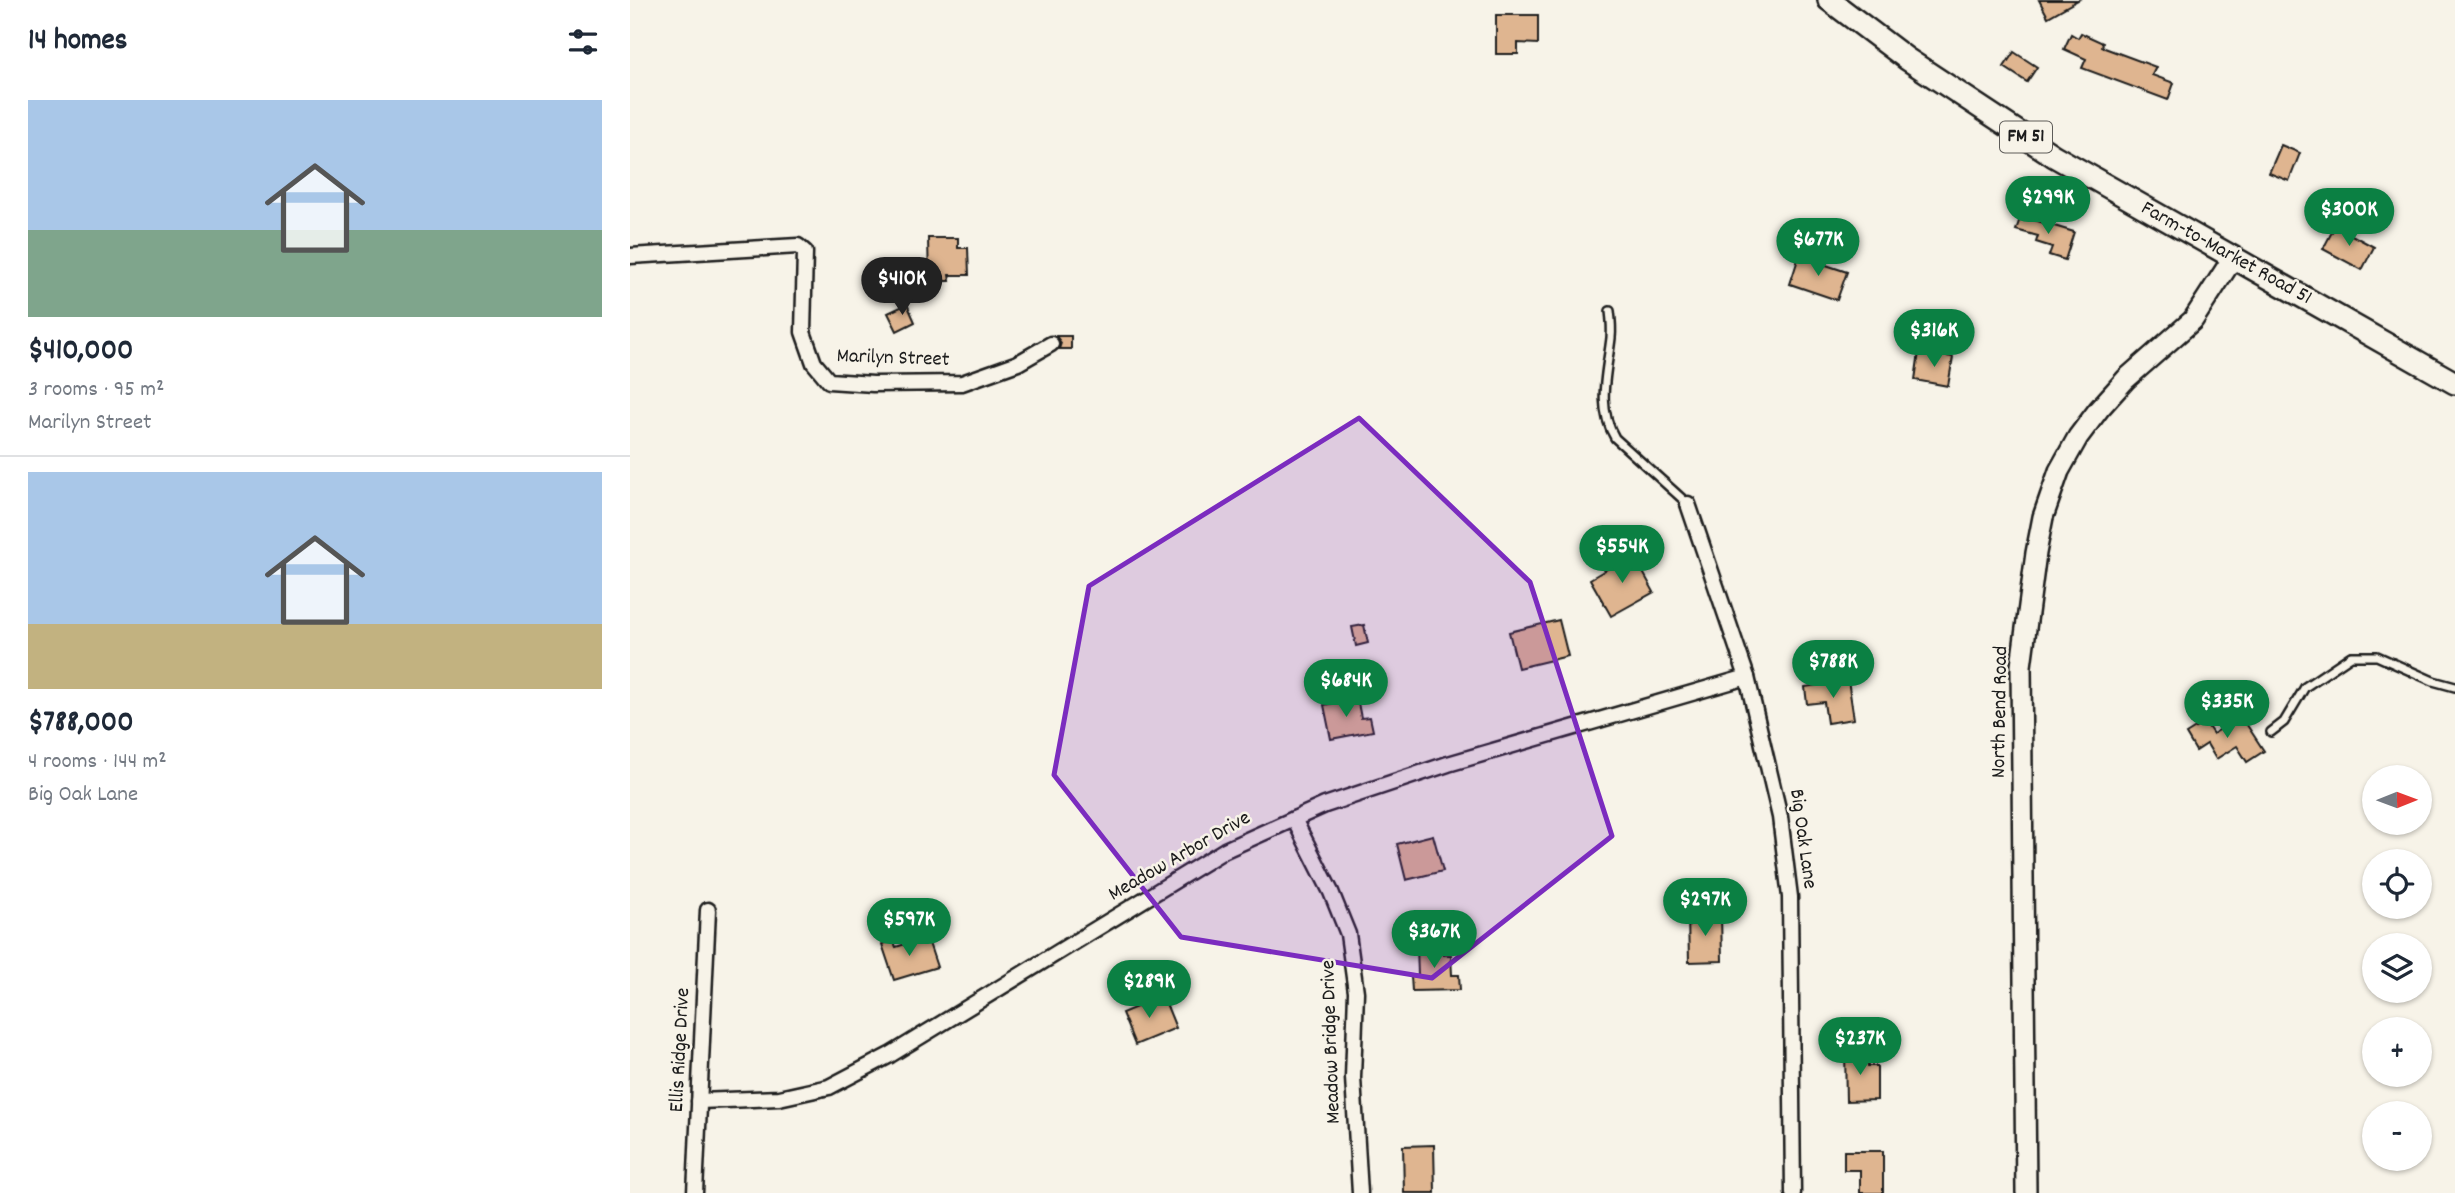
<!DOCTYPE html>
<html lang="en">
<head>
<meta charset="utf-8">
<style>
  :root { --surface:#fff; --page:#f6f6f7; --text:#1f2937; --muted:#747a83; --line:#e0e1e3; --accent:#0b8043 }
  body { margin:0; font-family:Dekko,sans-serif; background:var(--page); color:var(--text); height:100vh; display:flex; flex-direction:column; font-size:26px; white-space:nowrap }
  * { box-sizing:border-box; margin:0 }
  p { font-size:23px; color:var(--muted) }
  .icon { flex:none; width:38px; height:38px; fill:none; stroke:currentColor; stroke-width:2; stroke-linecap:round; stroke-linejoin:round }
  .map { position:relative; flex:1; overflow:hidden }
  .sheet { display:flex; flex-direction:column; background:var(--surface); width:630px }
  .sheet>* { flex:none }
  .needle { width:46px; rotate:89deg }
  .fabs { position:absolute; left:1732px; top:765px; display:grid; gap:14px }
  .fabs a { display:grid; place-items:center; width:70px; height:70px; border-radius:50%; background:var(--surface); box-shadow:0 2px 5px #0004; font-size:35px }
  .price { position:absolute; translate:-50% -60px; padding:0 16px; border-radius:24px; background:var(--accent); color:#fff; font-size:23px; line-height:46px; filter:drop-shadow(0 2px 4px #0008) }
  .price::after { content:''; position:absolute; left:50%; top:42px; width:21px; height:16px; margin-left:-10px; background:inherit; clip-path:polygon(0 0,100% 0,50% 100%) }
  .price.active { background:#222; color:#fff }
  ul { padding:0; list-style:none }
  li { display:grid; align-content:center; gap:14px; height:371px; padding:0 28px }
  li+li { border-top:2px solid var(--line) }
  li span { display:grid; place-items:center; height:217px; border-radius:0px; color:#555 }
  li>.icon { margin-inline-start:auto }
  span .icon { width:126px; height:126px; fill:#fffc; stroke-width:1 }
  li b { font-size:30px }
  h2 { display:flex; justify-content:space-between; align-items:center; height:84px; padding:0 28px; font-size:30px }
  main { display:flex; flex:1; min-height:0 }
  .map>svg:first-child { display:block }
  .building { fill:#dfb590; stroke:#1c1c1c; stroke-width:2 }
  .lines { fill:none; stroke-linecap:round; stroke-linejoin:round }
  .lane-casing { stroke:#1c1c1c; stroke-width:12 }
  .street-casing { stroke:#1c1c1c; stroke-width:19 }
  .secondary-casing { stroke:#1c1c1c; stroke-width:24 }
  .primary-casing { stroke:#1c1c1c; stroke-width:26 }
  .lane { stroke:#f7f3e8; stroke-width:7 }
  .street { stroke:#f7f3e8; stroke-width:14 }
  .secondary { stroke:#f7f3e8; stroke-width:19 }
  .primary { stroke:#f7f3e8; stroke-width:21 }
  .marked { fill:#7b2cbf; fill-opacity:0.2; stroke:#7b2cbf; stroke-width:5; stroke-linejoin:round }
  .labels { text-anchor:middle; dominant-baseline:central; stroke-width:5; stroke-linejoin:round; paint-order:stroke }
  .shield { fill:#f7f3e8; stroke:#5e5c59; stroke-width:2 }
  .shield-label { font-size:19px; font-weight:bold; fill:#1c1c1c }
  .street-label { font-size:21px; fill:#1c1c1c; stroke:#f7f3e8 }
</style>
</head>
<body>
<main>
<section class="sheet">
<h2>14 homes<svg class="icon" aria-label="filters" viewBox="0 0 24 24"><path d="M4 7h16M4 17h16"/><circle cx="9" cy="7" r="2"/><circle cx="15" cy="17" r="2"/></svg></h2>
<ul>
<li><span style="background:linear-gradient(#a9c7e8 60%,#7fa58c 0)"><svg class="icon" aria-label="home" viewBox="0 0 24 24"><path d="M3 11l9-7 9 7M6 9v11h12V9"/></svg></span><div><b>$410,000</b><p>3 rooms · 95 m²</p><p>Marilyn Street</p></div></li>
<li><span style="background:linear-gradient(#a9c7e8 70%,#c2b280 0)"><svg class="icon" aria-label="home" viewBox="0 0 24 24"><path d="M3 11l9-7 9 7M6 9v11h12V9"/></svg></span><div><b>$788,000</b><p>4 rooms · 144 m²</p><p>Big Oak Lane</p></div></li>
</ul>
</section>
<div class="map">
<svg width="1825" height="1193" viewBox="0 0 1825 1193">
  <rect width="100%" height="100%" fill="#f7f3e8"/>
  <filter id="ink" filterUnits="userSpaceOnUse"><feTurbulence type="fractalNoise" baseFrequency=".0143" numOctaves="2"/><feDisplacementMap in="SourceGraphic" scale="14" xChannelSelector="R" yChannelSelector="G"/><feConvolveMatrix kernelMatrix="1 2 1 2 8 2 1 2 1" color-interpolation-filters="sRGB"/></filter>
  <g filter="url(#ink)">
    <g class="building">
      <path d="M1409,0H1448L1418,17Z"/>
      <path d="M866,15H908V44L888,43V54H866Z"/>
      <path d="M1451,33L1473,43L1472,47L1526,67L1522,75L1544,83L1538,100L1452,68L1456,59L1434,49L1441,34L1448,38Z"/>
      <path d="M1384,52L1407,67L1397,82L1374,67Z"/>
      <path d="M1651,145L1670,153L1659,181L1639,173Z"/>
      <path d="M1391,216L1444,232L1435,260L1419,255L1422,247L1406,242L1408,236L1386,230Z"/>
      <path d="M1705,226L1744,247L1732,270L1693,249Z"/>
      <path d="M298,238H328V248H338L339,275H319L320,281H299Z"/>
      <path d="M1169,256L1217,272L1207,300L1160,284Z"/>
      <path d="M277,304L285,322L267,331L258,313Z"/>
      <path d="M426,336H441V349H429L431,343Z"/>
      <path d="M1289,352L1323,357L1318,386L1285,380Z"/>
      <path d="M1003,554L1024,592L981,616L960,579Z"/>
      <path d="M929,620L938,656L888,668L879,632Z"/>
      <path d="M734,625L738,643L726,646L722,627Z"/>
      <path d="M1218,680L1224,719L1197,723L1194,702L1177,704L1175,687Z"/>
      <path d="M727,698L731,718L740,717L743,731L701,739L694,705Z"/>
      <path d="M1611,716L1634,751L1617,762L1607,746L1586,759L1577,744L1566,751L1556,734L1575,722L1583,734Z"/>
      <path d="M803,835L813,871L776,880L767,844Z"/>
      <path d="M1091,913L1092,961L1059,962L1058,914Z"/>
      <path d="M297,937L307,967L264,980L252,944L263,940L266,947Z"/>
      <path d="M812,944L813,955H821L822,975H829L830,990L782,991L781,976H788L787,945Z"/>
      <path d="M533,996L546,1028L505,1045L492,1013Z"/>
      <path d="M1215,1051H1237L1238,1066H1247V1100L1216,1101Z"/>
      <path d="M804,1145L805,1193H774L773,1146Z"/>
      <path d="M1214,1151H1253V1193H1230V1170H1214Z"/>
    </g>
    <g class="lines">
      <g class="lane-casing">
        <g id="lane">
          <path d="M980,311C981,319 982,329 981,338C977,373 966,406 985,438L1058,504"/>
          <path d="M1641,732L1654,722L1675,687L1721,656H1747L1803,681L1825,687"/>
        </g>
      </g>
      <g class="street-casing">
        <g id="street">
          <path d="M0,256L168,246L175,252L173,332L184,363L199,381L243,384L332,383L388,363L421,344"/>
          <path d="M1058,504L1117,677L1150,817L1160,897L1163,1193"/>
          <path d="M664,819L701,892L718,934L726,992L723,1078L730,1193"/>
          <path d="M69,1101L149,1098L199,1087L260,1055L595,850L695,805L818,764L1117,677"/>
          <path d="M65,1193L78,910"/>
        </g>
      </g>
      <g class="secondary-casing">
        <path id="secondary" d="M1396,1193L1391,666L1406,553L1413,517L1429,471L1448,437L1469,409L1496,379L1563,320L1603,258"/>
      </g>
      <g class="primary-casing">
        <path id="primary" d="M1199,0L1277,59L1424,156L1825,383"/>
      </g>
      <use href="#lane" class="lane"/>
      <use href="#street" class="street"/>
      <use href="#secondary" class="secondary"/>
      <use href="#primary" class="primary"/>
    </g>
  </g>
  <path class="marked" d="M729,418L900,582L982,836L802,978L551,937L424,775L459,586Z"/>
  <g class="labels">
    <rect class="shield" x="1370" y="121.5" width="52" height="31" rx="5"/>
    <g class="shield-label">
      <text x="1396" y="137">FM 51</text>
    </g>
    <g class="street-label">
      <text transform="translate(1596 254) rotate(29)">Farm-to-Market Road 51</text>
      <text transform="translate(263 359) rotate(2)">Marilyn Street</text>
      <text transform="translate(1371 712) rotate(-89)">North Bend Road</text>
      <text transform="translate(1172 839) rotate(82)">Big Oak Lane</text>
      <text transform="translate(550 857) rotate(-30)">Meadow Arbor Drive</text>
      <text transform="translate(702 1042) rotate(-92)">Meadow Bridge Drive</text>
      <text transform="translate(51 1050) rotate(-87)">Ellis Ridge Drive</text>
    </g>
  </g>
</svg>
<div class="fabs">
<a><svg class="needle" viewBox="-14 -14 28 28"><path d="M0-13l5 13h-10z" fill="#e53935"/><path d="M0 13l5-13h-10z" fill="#747a83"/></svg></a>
<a><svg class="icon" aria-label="locate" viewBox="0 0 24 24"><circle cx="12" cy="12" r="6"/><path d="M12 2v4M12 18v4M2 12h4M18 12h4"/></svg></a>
<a><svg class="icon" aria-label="layers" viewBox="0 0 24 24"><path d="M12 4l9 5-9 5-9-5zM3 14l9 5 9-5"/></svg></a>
<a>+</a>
<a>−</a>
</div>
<b class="price" style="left:1418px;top:236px">$299K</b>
<b class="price" style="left:1719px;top:248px">$300K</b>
<b class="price" style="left:1188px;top:278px">$677K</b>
<b class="price active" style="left:272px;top:317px">$410K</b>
<b class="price" style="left:1304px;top:369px">$316K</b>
<b class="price" style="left:992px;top:585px">$554K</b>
<b class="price" style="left:1203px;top:700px">$788K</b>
<b class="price" style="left:716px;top:719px">$684K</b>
<b class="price" style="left:1597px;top:740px">$335K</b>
<b class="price" style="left:1075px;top:938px">$297K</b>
<b class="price" style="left:279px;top:958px">$597K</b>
<b class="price" style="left:804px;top:970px">$367K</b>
<b class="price" style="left:519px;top:1020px">$289K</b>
<b class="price" style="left:1230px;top:1077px">$237K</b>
</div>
</main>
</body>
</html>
